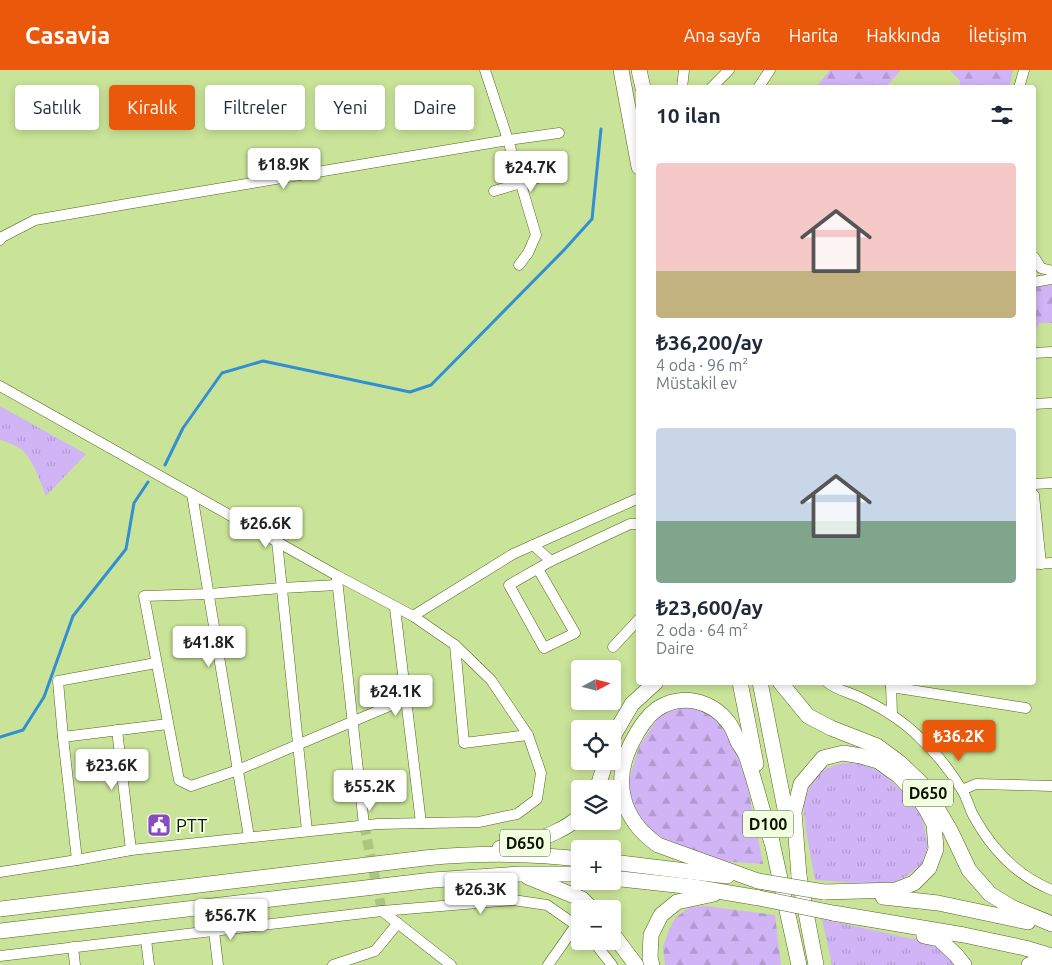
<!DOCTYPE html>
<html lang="tr">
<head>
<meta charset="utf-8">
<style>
  :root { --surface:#fff; --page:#f6f6f7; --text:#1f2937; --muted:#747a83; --accent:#ea580c }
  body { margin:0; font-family:Ubuntu,sans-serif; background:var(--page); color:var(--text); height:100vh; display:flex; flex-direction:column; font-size:19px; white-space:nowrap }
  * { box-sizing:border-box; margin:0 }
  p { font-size:16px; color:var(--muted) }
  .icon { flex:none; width:28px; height:28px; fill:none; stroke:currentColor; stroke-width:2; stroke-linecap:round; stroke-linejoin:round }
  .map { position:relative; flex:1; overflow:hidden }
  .drawer { position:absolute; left:636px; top:15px; width:400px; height:600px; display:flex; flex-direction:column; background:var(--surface); border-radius:5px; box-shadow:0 2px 8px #0003 }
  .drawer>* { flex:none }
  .top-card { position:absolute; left:15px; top:15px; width:475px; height:45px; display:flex; gap:10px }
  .needle { width:32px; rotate:83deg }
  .fabs { position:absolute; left:571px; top:590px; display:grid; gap:10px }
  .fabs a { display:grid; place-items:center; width:50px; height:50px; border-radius:5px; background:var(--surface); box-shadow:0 2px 8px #0003; font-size:25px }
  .price { position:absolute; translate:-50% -42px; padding:0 11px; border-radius:5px; background:#fff; color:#222; font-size:16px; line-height:32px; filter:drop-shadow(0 1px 2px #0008) }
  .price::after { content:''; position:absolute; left:50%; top:30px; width:15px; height:11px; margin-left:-8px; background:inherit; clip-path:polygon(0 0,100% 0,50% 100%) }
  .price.selected { background:var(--accent); color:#fff }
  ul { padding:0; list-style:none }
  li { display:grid; align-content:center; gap:10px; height:265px; padding:0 20px }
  li span { display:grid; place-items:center; height:155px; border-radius:5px; color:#555 }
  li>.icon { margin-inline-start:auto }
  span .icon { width:90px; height:90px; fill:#fffc; stroke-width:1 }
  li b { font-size:21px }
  h2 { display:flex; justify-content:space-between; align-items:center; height:60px; padding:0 20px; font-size:21px }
  .tag { padding:0 18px; border-radius:5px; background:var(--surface); box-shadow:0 2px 8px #0003; font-size:18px; line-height:45px }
  .tag.selected { background:var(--accent); color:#fff }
  header { display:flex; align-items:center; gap:30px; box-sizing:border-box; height:70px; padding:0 25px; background:var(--accent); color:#fff }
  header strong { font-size:24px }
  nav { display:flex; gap:28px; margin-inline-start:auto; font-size:18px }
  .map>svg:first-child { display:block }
  .grass { fill:url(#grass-tufts) }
  .forest { fill:url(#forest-firs) }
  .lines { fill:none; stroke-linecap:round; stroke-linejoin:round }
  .stream { stroke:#318fd2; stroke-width:3 }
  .minor-tunnel { stroke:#acc581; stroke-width:10; stroke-dasharray:10 5; stroke-linecap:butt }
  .minor-casing { stroke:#50661b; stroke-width:11 }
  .highway-casing { stroke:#50661b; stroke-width:16 }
  .minor { stroke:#fff; stroke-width:10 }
  .highway { stroke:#fff; stroke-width:15 }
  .highway-bridge-casing { stroke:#50661b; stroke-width:16; stroke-linecap:butt }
  .highway-bridge { stroke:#fff; stroke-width:15 }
  .labels { text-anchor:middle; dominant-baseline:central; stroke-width:4; stroke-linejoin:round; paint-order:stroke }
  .shield { fill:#f2fee0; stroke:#505a43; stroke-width:1 }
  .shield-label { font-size:16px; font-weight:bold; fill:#0b1300 }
  .poi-label { font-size:18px; fill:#0b1300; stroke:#f2fee0; text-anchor:start }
</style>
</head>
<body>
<header>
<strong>Casavia</strong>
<nav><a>Ana sayfa</a><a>Harita</a><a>Hakkında</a><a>İletişim</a></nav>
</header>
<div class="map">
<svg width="1052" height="895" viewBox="0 0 1052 895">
  <defs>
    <pattern id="grass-tufts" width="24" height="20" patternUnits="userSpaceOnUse" patternTransform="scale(1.25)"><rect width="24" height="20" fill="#d1b4f6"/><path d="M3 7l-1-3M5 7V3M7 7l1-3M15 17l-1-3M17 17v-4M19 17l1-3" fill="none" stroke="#b29ad1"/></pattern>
    <pattern id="forest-firs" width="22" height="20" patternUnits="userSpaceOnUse" patternTransform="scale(1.25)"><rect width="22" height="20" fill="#d1b4f6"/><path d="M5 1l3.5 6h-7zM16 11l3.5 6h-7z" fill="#b29ad1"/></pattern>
  </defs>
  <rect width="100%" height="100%" fill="#c9e498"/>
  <g class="grass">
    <path d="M0,336L86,384L46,426C41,413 32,388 22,380C16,375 7,372 0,370Z"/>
    <path d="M856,692L882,702L907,726L922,747L928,775L922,794L905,807L894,813L872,814L815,810L807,767L803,735L810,716L821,701L839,694Z"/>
    <path d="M822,849L932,873L945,881L956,895H832Z"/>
  </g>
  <g class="forest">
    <path d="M830,0H901L886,17H816Z"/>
    <path d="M950,0H1013L1009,17L959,18L960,11Z"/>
    <path d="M1052,215V253H1039L1034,267V216Z"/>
    <path d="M684,635L709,642L726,661L741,683L763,794L721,791L675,776L643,755L631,732L629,710L639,677L659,646Z"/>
    <path d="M706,836L775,845L781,895H665L663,877L669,860L675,848L690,837Z"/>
  </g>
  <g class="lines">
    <g class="stream">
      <path d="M165,395L183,358L222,303L263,291L410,322L431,315L564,180L592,149L601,59"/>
      <path d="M0,667L23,660L44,627L73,546L126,479L134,433L148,412"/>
    </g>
    <path class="minor-tunnel" d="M364,755L382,841"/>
    <g class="minor-casing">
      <g id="minor">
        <path d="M485,0L508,70L536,165L528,183L519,195"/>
        <path d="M682,18L684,0"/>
        <path d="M711,18L729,0"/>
        <path d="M758,18L770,0"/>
        <path d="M1019,18L1024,0"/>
        <path d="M494,121L561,101"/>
        <path d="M0,170L2,167L35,150L127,134L508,70L559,63"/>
        <path d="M1034,187L1041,198L1052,201"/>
        <path d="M1034,212L1052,209"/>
        <path d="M1034,283L1052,282"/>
        <path d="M0,316L336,505L413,546L513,484L639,428"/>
        <path d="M1034,334L1052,333"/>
        <path d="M1034,414L1052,413"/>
        <path d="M192,424L249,767"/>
        <path d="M1034,425L1041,494"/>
        <path d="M277,471L307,761"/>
        <path d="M533,475L551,491L630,454H639"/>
        <path d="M1034,494L1052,493"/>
        <path d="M538,499L575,563L544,578L509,515L551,491"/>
        <path d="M337,509L364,755"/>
        <path d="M337,515L282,518L209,524L144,526L179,710L191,716L238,700L406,629"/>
        <path d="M395,538L421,753"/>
        <path d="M455,575L464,673L528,665"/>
        <path d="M613,577L639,549"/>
        <path d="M827,612C836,620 848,622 859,627C880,637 902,650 919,667C936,683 950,700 962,720C967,728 969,737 973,745C991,778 1017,806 1052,820"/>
        <path d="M891,612L892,645"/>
        <path d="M891,617L1026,638"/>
        <path d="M117,660L131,780"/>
        <path d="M63,667L168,654"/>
        <path d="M962,720L976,714L1052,716"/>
        <path d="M77,790L63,667L58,611L156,593"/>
        <path d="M0,802L77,790L131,780L378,754L479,752L517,744L537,729L541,703L528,665L491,610L455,575L413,546"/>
        <path d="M382,841L513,830L547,835L580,858"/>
        <path d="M214,861L218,895"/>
        <path d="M146,869L149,895"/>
        <path d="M593,871L612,895"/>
        <path d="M73,877L75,895"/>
        <path d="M0,886L382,841L451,895"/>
        <path d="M333,895L375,881L398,853"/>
        <path d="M548,895L576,855"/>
      </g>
    </g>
    <g class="highway-casing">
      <g id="highway">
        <path d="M621,0L639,97"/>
        <path d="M639,0L643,18"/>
        <path d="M740,612L756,694"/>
        <path d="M760,612L788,754"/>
        <path d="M780,612L808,646L831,658L877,676L900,693L924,716L950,760L969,800L990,824L1011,837L1052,854"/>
        <path d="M612,671L615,663L632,634L656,612"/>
        <path d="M597,719L606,691"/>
        <path d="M770,763L799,895"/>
        <path d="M500,778C509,776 519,775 527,773C542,769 570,757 580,746"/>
        <path d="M612,792L727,806"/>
        <path d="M799,806L794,742L801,714L823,688L843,683L861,686L878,691L899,706L915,723L926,739L934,754L936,779L929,798L914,813L896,820L824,822"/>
        <path d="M799,806L816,895"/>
        <path d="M528,807L582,829L592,839"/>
        <path d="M612,808L694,817L759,828"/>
        <path d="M758,811L658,775C621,749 612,711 632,672C638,660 646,647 657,639C681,623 711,630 728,652C733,658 735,665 738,672C741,677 744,681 746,685C756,714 763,744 772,773"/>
        <path d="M883,827L938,833L1028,852"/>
        <path d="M0,839L425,788C476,783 528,783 580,789"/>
        <path d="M833,843L964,865L1025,878L1052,886"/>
        <path d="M0,861L433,810L520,804H580"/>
        <path d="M612,863L636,895"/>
        <path d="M924,866L939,869L956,885L964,895"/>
        <path d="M652,895L650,888L651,865L661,845L677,832L714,824"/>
        <path d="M1029,895L1034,893H1052"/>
      </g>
    </g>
    <use href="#minor" class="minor"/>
    <use href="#highway" class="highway"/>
    <g class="highway-bridge-casing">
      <g id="highway-bridge">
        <path d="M758,811L824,822"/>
        <path d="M759,828L833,843"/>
      </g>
    </g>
    <use href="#highway-bridge" class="highway-bridge"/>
  </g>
  <defs>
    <g id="civic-square" transform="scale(1.25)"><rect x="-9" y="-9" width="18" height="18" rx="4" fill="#884cc2" stroke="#f2fee0"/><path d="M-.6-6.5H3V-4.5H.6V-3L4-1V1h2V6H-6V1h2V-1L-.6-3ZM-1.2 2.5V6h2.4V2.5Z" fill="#fff"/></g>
  </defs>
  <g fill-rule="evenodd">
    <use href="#civic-square" x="159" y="755"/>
  </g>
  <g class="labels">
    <g class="shield">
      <rect x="903" y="709.5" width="50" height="27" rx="4"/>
      <rect x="743" y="740.5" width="50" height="27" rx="4"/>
      <rect x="500" y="759.5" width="50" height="27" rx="4"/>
    </g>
    <g class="shield-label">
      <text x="928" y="723">D650</text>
      <text x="768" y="754">D100</text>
      <text x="525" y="773">D650</text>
    </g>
    <g class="poi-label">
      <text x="176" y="755">PTT</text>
    </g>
  </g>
</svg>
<div class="fabs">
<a><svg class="needle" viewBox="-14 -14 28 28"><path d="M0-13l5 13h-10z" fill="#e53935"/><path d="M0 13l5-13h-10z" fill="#747a83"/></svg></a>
<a><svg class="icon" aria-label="locate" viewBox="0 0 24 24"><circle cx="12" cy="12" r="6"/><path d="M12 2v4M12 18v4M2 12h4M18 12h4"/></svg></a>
<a><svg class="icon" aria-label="layers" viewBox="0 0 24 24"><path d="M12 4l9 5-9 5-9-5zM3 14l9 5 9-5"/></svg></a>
<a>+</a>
<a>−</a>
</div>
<b class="price" style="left:284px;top:120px">₺18.9K</b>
<b class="price" style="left:531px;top:123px">₺24.7K</b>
<b class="price" style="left:266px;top:479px">₺26.6K</b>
<b class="price" style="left:209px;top:598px">₺41.8K</b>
<b class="price" style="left:396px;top:647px">₺24.1K</b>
<b class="price selected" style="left:959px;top:692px">₺36.2K</b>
<b class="price" style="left:112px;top:721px">₺23.6K</b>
<b class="price" style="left:370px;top:742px">₺55.2K</b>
<b class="price" style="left:481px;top:845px">₺26.3K</b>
<b class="price" style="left:231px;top:871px">₺56.7K</b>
<div class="top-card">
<a class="tag">Satılık</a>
<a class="tag selected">Kiralık</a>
<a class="tag">Filtreler</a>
<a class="tag">Yeni</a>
<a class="tag">Daire</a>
</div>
<section class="drawer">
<h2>10 ilan<svg class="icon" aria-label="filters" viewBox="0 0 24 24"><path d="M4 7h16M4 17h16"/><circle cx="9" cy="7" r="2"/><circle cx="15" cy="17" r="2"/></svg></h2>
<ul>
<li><span style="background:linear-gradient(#f6c9c9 70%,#c2b280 0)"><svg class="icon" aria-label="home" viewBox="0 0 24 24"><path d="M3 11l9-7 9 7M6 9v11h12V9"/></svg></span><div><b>₺36,200/ay</b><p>4 oda · 96 m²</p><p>Müstakil ev</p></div></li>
<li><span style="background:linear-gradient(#c9d6e8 60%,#7fa58c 0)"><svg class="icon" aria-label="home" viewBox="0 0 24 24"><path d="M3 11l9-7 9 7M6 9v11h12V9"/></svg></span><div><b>₺23,600/ay</b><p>2 oda · 64 m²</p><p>Daire</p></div></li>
</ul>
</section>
</div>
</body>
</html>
